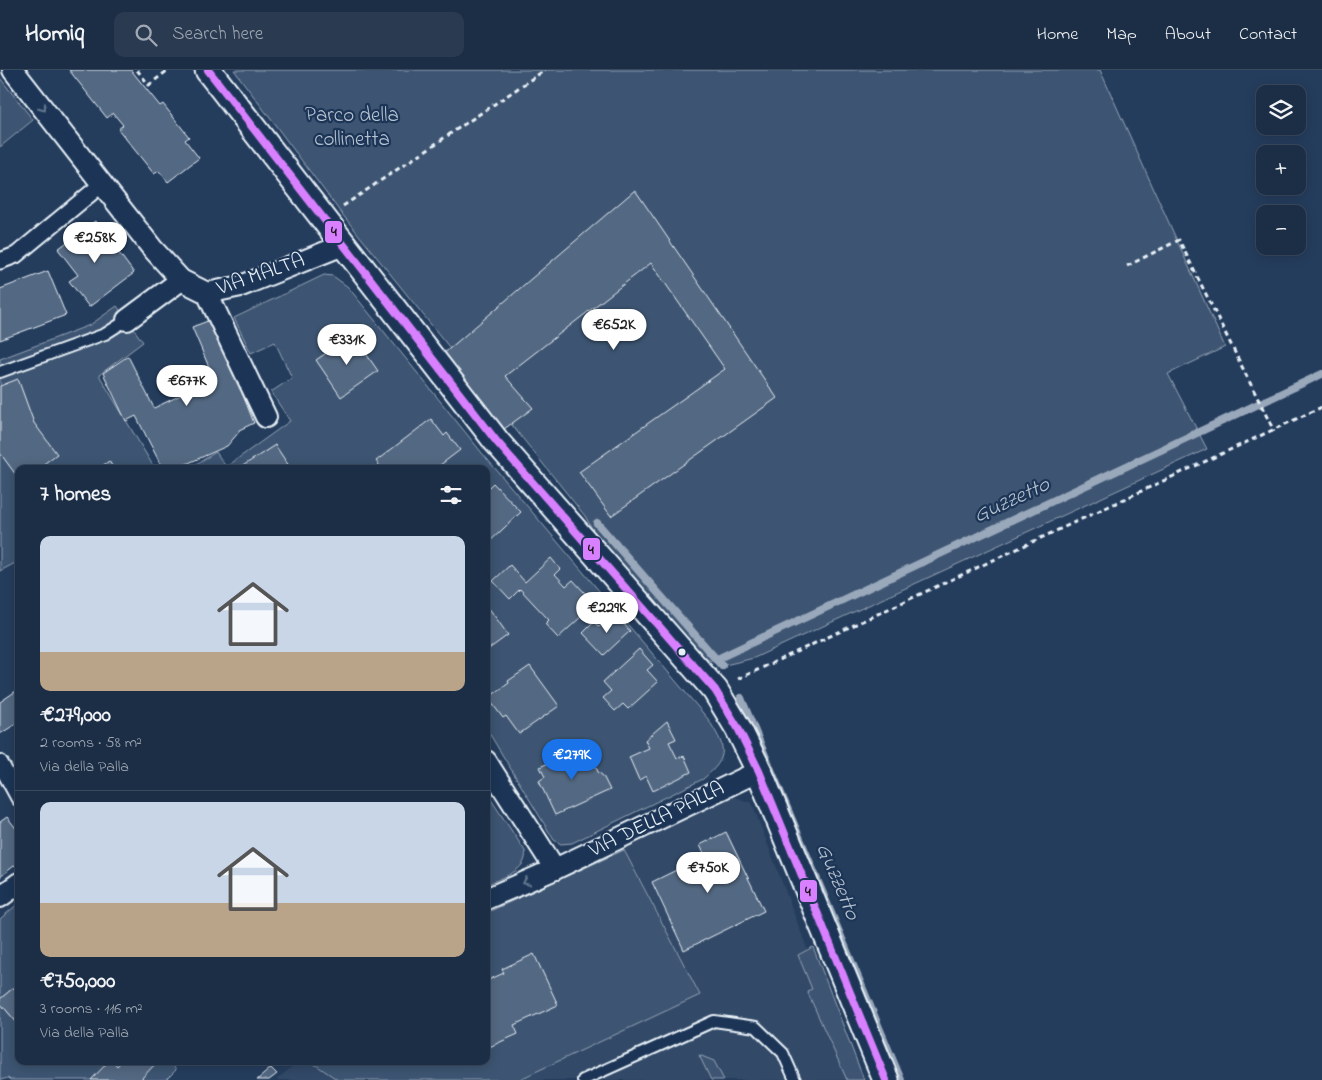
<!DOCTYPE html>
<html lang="en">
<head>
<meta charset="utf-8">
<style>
  :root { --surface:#1c2e46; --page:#293a51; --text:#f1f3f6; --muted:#a0a8b3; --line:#3a4a5f; --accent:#1a73e8 }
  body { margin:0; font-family:"Indie Flower",sans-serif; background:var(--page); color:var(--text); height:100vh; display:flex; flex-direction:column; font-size:19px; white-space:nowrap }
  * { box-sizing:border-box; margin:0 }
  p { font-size:16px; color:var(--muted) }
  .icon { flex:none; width:28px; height:28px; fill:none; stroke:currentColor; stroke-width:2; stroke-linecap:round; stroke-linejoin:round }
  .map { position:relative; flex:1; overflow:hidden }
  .details { position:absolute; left:15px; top:395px; width:475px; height:600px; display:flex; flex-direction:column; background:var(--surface); border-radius:10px; box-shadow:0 2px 12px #0003,0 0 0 1px var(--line) }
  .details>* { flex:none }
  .controls { position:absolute; left:1256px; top:15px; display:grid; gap:10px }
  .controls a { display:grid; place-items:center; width:50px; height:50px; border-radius:10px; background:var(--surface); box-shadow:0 2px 12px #0003,0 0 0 1px var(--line); font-size:25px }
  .price { position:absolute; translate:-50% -42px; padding:0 11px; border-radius:18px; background:#fff; color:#222; font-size:16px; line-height:32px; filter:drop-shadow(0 1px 2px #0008) }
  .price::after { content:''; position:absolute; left:50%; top:30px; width:15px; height:11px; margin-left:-8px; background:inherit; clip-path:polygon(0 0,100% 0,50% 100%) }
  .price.selected { background:var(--accent); color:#fff }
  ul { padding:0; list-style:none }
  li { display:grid; align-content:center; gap:10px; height:265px; padding:0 25px }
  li+li { border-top:1px solid var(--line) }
  li span { display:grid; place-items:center; height:155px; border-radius:10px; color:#555 }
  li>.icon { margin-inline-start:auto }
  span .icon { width:90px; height:90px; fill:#fffc; stroke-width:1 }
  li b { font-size:21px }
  h2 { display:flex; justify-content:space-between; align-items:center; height:60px; padding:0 25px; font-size:21px }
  header { display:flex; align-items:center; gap:30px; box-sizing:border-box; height:70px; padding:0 25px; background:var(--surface); border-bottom:1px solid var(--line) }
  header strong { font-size:24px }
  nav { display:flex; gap:28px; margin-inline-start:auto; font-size:18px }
  .search { width:350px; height:45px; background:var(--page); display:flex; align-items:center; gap:12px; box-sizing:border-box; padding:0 18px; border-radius:10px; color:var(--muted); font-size:19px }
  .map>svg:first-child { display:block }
  .built { fill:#334a68 }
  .green { fill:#3e5472; stroke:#93a2b5 }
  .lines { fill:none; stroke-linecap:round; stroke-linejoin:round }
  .stream { stroke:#99a8ba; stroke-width:8 }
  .building { fill:#536782; stroke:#e8f1f8 }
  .service-casing { stroke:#e8f1f8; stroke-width:14 }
  .pedestrian-casing { stroke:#e8f1f8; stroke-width:19 }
  .minor-casing { stroke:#e8f1f8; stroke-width:24 }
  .tertiary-casing { stroke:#e8f1f8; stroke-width:29 }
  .path { stroke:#e8f1f8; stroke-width:3; stroke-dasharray:5 4; stroke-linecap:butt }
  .service { stroke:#1d3557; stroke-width:10 }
  .pedestrian { stroke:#1d3557; stroke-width:15 }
  .minor { stroke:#1d3557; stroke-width:20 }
  .tertiary { stroke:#1d3557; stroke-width:25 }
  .bus-1-casing { stroke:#1d3557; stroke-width:11 }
  .bus-1 { stroke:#d880ff; stroke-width:8 }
  .oneway { stroke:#64778f }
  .bus-dot { fill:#e8f1f8; stroke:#1d3557; stroke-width:2 }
  .labels { text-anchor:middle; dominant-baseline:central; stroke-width:4.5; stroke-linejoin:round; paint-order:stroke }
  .park-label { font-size:21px; fill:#b5c2d0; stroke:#1d3557 }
  .street-label { font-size:21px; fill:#e8f1f8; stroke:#1d3557 }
  .water-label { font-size:22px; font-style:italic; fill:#b4c1ce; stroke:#1d3557 }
  .line-badge { stroke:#1d3557; stroke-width:2 }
  .pale-badge-label { font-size:14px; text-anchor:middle; font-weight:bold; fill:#111 }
</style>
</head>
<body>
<header>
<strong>Homiq</strong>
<div class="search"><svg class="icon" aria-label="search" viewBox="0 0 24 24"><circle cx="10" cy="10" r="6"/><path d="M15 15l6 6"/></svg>Search here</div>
<nav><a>Home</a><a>Map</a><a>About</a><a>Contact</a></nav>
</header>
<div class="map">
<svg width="1322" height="1010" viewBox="0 0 1322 1010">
  <rect width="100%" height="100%" fill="#253d5d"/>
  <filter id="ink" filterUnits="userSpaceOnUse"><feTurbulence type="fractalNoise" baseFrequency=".02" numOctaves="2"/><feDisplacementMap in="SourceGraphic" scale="10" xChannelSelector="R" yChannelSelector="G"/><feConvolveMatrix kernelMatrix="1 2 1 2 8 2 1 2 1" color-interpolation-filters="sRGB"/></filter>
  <g filter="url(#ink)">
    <g class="built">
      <path d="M731,726L752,733L857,1010H515L700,924L623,776Z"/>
      <path d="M299,991H312L339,1010H276Z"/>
    </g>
    <g class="green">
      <path d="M234,0H1100L1225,277L1168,304L1207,379L754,588L721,596L705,588L598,469L585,446L338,139Z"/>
      <path d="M0,8L33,50L0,77Z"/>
      <path d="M324,205L333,206L348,217L482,383L708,649C725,676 731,686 703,709L572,773L561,774L554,770L486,658V399H188L216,382L226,397L290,351L271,322L292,308L275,272L251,283L234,248Z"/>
      <path d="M117,236L143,272L99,305L155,399H19V491L0,501V289L90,255Z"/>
      <path d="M486,722L525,781C529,801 500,808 486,815Z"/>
      <path d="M624,780L700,925L518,1010H338L310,991H486V843Z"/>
      <path d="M19,833V913L0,929V849Z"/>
      <path d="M813,877L864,1010H847L807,921L812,919L798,885Z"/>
      <path d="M0,933L19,955V975L17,977L19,991H171L176,1000L166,1010H10L8,1008L0,1010Z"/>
      <path d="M699,985L714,991L724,1010H711Z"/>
    </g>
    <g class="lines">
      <g class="stream">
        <path d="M597,453L722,596"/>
        <path d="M717,589L1322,304"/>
        <path d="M741,628L901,1010"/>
      </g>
    </g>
    <g class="building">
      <path d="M69,0H131L160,36L163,34L189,67L185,70L199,88L168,112L159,101L154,104L118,59L123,55L113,43L107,48Z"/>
      <path d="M635,120L777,328L611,446L579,402L725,299L651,193L505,306L533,338L500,362L442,285Z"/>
      <path d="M95,151L134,203L89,237L69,211L78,205L58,179Z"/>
      <path d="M48,201L66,245L0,270V219Z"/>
      <path d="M213,249L254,353L239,360V362L227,376L175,399H163L136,346L126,351L103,303L128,286L154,338L214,309L192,257Z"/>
      <path d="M353,265L378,301L341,327L316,290Z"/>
      <path d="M18,309L34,353L57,384L37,399H19V409L0,383V316Z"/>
      <path d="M431,349L444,366L447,363L460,380L435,399H382L376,391Z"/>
      <path d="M275,375L291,399H238Z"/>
      <path d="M109,391L114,399H98Z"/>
      <path d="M493,413L521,442L486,475V420Z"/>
      <path d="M551,488L560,499L555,504L566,516L573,510L595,534L558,568L545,554L549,550L520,519L510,529L493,511L510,495L525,512Z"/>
      <path d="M486,534L508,565L486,581Z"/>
      <path d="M614,543L630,561L604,585L583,563L594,552L599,557Z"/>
      <path d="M639,579L653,595L647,600L658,612L628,639L623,634L615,641L603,628L611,621L603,612Z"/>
      <path d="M530,596L559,636L519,664L506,646L503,648L488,628L509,613L508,611Z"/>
      <path d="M19,619V652L0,664V632Z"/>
      <path d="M667,651L676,669L669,672L677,688L684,686L691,702L653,721L646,706L639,710L629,687L649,678L645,670Z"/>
      <path d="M582,677L587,688L593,690L598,702L603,706L610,720L555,745L539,711L545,707L540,697Z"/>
      <path d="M7,747L19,762V792L0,807V752Z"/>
      <path d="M726,762L764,841L684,880L652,812L705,786L700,775Z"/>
      <path d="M534,884L558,935L514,955L518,964L487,978L486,911L504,903L502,899Z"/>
      <path d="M19,913V955L0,933V929Z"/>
      <path d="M109,991H113L117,996L122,991H158L140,1010H91Z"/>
      <path d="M271,998L277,1004L269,1010H257Z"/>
    </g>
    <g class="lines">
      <g class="service-casing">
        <g id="service">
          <path d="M0,302L105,264L127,250"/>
          <path d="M583,1010L714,951L756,957L783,983L795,1010"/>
        </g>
      </g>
      <g class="pedestrian-casing">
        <g id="pedestrian">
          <path d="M0,191L16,185L102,114"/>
          <path d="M0,693L19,728"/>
        </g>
      </g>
      <g class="minor-casing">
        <g id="minor">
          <path d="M13,0L152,178L181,210L207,223L241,216L343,175"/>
          <path d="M207,223L266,347"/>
          <path d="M127,250L181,210"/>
          <path d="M486,691L555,799"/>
          <path d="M0,827L19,813"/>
          <path d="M486,829L555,799L759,701"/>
        </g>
      </g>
      <g class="tertiary-casing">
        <path id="tertiary" d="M208,0L497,372L715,620L738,658L759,701L886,1010"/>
      </g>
      <g class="path">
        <path d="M137,0L149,15L168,0"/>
        <path d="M343,136L545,0"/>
        <path d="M1127,196L1179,170L1274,361"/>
        <path d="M738,609L1322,337"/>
      </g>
      <use href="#service" class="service"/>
      <use href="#pedestrian" class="pedestrian"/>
      <use href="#minor" class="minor"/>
      <use href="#tertiary" class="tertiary"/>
      <g class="bus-1-casing">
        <path id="bus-1" d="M208,0L497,372L715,620L738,658L759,701L886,1010"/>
      </g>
      <use href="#bus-1" class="bus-1"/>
    </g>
    <defs><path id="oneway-chevron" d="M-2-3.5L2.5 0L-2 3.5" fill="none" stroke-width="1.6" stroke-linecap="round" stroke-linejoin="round" transform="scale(1.25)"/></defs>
    <g class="oneway">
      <use href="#oneway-chevron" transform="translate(43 38) rotate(52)"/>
      <use href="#oneway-chevron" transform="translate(526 812) rotate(156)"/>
    </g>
  </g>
  <circle class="bus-dot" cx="682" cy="582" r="4.5"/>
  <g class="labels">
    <g class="park-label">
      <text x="352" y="46">Parco della<tspan x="352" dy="24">collinetta</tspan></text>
    </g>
    <g class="street-label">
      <text transform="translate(261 205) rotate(-19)">VIA MALTA</text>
      <text transform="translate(657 750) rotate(-26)">VIA DELLA PALLA</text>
    </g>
    <g class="water-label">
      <text transform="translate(1012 431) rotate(-25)">Guzzetto</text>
      <text transform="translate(837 812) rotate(67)">Guzzetto</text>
    </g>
  </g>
  <g class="line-badge">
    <rect x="324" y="150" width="19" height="24" rx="5" fill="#d880ff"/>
    <rect x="582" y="467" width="19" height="24" rx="5" fill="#d880ff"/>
    <rect x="799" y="809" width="19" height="24" rx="5" fill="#d880ff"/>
  </g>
  <g class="pale-badge-label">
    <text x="334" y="166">4</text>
    <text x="591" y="484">4</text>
    <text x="808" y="826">4</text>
  </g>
</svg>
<div class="controls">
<a><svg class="icon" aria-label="layers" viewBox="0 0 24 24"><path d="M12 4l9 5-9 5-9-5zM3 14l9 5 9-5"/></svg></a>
<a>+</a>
<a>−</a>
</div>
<b class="price" style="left:95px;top:194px">€258K</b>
<b class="price" style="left:614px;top:281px">€652K</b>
<b class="price" style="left:347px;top:296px">€331K</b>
<b class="price" style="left:187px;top:337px">€677K</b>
<b class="price" style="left:607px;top:564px">€229K</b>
<b class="price selected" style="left:572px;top:711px">€279K</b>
<b class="price" style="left:708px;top:824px">€750K</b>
<section class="details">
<h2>7 homes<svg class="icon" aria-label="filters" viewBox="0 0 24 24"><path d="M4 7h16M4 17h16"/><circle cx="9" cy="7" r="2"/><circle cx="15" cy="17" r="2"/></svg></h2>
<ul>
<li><span style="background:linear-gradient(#c9d6e8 75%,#b9a48a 0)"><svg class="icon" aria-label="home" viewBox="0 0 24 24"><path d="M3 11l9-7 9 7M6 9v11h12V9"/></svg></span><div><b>€279,000</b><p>2 rooms · 58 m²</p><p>Via della Palla</p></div></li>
<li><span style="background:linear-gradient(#c9d6e8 65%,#b9a48a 0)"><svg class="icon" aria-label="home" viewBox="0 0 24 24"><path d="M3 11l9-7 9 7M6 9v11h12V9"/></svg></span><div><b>€750,000</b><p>3 rooms · 116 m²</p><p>Via della Palla</p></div></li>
</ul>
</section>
</div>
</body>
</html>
